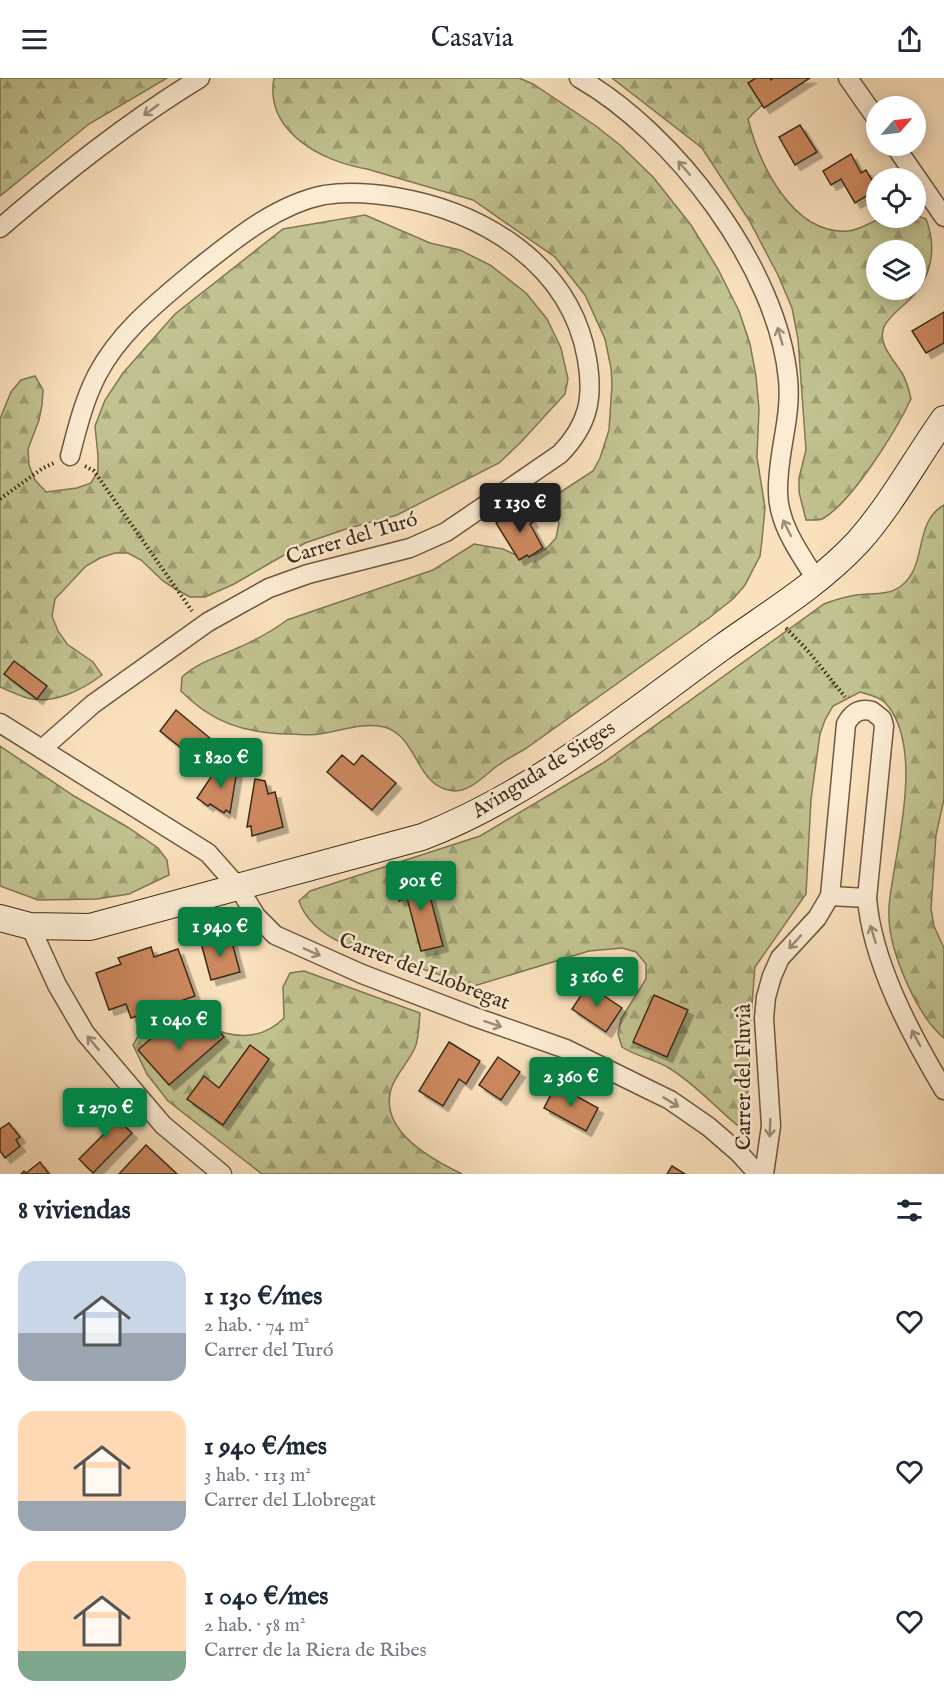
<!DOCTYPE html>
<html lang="es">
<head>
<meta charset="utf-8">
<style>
  :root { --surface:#fff; --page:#f2f2f3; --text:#1f2937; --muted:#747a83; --accent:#0b8043 }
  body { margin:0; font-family:"IM FELL English",serif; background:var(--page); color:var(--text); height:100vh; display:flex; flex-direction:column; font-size:22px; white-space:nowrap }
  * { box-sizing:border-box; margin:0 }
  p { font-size:20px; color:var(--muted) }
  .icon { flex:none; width:33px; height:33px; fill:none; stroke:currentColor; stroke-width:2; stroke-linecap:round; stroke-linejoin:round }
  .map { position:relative; height:1096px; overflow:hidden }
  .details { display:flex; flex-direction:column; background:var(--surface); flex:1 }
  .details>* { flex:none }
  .needle { width:39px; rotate:62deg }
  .buttons { position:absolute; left:866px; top:18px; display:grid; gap:12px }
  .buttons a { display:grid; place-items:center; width:60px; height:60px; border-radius:50%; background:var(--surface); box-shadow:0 3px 15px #0003; font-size:30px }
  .price { position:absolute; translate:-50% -51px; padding:0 14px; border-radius:6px; background:var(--accent); color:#fff; font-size:20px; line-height:39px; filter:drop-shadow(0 2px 3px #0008) }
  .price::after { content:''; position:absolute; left:50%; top:36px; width:18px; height:14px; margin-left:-9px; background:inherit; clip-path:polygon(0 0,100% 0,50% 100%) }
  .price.active { background:#222; color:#fff }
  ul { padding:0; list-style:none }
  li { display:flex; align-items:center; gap:18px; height:150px; padding:0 18px }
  li span { display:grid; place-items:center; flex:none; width:168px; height:120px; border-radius:18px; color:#555 }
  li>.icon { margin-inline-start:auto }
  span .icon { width:72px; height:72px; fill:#fffc; stroke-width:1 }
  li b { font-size:26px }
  h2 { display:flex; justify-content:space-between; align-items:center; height:72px; padding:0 18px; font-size:26px }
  header { display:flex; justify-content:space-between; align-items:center; height:78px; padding:0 18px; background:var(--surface); font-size:27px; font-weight:600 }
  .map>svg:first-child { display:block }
  .forest { fill:url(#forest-firs); stroke:#807754; stroke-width:1.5; fill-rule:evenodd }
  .building { fill:#cc885f; stroke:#3e2c18; stroke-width:1.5; filter:url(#shadow) }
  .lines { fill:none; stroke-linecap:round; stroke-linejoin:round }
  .street-casing { stroke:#6d5941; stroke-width:21 }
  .secondary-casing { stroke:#3e2c18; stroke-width:28 }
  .path { stroke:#3e2c18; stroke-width:4; stroke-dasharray:1.5 3; stroke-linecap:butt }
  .street { stroke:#fcecd4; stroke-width:18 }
  .secondary { stroke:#fcecd4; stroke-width:26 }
  .oneway { stroke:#9d8c76 }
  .labels { text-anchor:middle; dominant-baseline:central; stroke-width:5; stroke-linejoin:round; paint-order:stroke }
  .street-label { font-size:21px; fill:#3e2c18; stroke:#fcecd4 }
</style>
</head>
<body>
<header><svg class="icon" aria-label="menu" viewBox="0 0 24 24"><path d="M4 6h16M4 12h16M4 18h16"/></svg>Casavia<svg class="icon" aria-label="share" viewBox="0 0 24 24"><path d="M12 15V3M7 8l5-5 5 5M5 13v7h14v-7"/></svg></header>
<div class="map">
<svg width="944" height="1096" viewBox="0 0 944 1096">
  <defs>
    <pattern id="forest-firs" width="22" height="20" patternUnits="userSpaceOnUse" patternTransform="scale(1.5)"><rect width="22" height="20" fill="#c1c28f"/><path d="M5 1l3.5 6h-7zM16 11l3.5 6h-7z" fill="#9e9e74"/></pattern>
    <filter id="shadow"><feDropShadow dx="5.5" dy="5.5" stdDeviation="0" flood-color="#0004"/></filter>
  </defs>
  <rect width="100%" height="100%" fill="#fae1bd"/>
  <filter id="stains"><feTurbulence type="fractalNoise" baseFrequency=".00333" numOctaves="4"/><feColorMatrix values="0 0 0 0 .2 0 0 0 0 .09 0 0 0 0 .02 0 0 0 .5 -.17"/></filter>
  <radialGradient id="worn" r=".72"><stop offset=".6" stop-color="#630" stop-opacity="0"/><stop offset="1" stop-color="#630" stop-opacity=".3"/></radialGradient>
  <g class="forest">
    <path d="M0,0H167L89,46L0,118Z"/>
    <path d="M274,0H519L533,6L596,48L620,67L653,99L691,147L718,191L739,233L750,266L756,298L759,331L757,379L765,430L762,462L760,478L745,507L734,520L709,540L525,671C516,676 506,682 497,688C485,697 471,713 455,713C415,711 419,658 384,649C361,644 342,653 320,656C310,658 299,656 288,656C245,655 212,645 181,613L182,599C197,585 215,580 233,572C252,564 271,554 287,542L433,492L474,466L503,471L518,478L535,477L547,470L556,460L559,445L554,431L556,417L593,393L600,380L609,352L612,306L611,290L605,261L585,217L555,179L473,122L367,91C323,84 264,54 274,0Z"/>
    <path d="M612,0H792C778,14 761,26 748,41C759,85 792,157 848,153C861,152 871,143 883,140C892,138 905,140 915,140V137L926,141C938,172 931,202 906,225C899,231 888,240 884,249C877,266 894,282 902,295C907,303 909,312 911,321C896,353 853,422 824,440C819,443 812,442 806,442L799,414V400L806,372L798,261L792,230L778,197L749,142L702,70ZM876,172H915V212H876Z"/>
    <path d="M365,137L430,165L460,172L490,187L526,215L547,241L561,270L568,301L565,316L521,364L499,385L397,437L349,450L305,465L234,506L205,519H190L177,512L163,503L141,482L128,475H115L100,480L86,488L55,521L52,538L58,553L67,566L93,584L102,597C82,612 53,627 27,620C18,617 9,613 0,609V341L11,314L21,302L35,298L43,312L42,327L39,342L28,371L29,387L35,402L46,414L77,410L91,405L98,393V378L95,348L105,322L123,295L175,236L283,151Z"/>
    <path d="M944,427V721L936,757L931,831L934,848L944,870V960C917,938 889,873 889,838C888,823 892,808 894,793C902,747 919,667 888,628C881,619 870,617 860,614L833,628L825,642L820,656L811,721L806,816L755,889L749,964L747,1034L737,1047C714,1028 694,1005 669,990C654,981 637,979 622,969L618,956L621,941L646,901V886L636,874L622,870L589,873L474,908L340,864C321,855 306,843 299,823L310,813L480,758L603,685L824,526C834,522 845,519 856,517C871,515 888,518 901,508C928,488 913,444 944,427Z"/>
    <path d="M0,668L74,718L129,750L158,770L167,782L169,797L129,816L97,821L38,822L0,808Z"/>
    <path d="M304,893L420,935C419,945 419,957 416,967C411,982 396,995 391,1011C379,1053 431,1081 462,1096H262L168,1023L147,996L133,967L140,955C159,949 175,943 194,945C205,946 215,952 225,955C248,961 268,956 284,940L283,909L290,895Z"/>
  </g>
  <g class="building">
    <path d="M756,0H770L771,2L774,0H810L764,30L748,5Z"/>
    <path d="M800,47L817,74L795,87L779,59Z"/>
    <path d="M851,76L861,95L866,92L876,109V112L855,125L841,101L831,107L823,93Z"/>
    <path d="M944,234V265L926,275L912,253Z"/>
    <path d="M523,428L533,444L530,446L543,470L529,479L527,477L519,482L496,445Z"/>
    <path d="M14,583L47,608L37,621L4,596Z"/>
    <path d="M176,632L211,661L195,681L160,653Z"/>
    <path d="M342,677L354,687L362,677L396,705L372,732L327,694Z"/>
    <path d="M228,685L238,686L230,735L226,732L224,735L210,726L208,728L197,720L215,693L220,696Z"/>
    <path d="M255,701L265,703L268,716L275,714L283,749L252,758L251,748L247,749Z"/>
    <path d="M425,799L443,868L421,873L407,820L399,823L395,807Z"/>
    <path d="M230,857L240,894L211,902L201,865Z"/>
    <path d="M151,869L154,879L178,871L195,918L131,940L126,926L109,932L96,895L121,886L118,880Z"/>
    <path d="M588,907L622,930L606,954L572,931Z"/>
    <path d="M654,917L688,932L667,979L633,964Z"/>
    <path d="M208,941L224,959L169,1007L138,972L163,950L178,967Z"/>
    <path d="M449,964L480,983L466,1006L459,1001L443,1028L419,1013Z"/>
    <path d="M250,967L269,981L223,1047L187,1021L204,998L219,1010Z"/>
    <path d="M498,979L520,994L501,1022L479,1007Z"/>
    <path d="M556,1007L598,1030L586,1053L544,1030Z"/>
    <path d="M100,1024L132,1055L93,1095L79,1081L108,1052L90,1034Z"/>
    <path d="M9,1045L20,1059L16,1062L20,1068L5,1080L0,1073V1051Z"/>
    <path d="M146,1067L177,1096H119Z"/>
    <path d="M40,1084L49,1096H21L24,1093L26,1095Z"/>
    <path d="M672,1088L685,1096H667Z"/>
  </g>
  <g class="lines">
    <g class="street-casing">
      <g id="street">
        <path d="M579,0C674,54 778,190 788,301C792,340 777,376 778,414C778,446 800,476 816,501"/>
        <path d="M848,0L876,40"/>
        <path d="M895,68L944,139"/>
        <path d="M0,150C63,96 129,43 200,0"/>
        <path d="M0,645L208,775L239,810L256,838L275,857L362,896L472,938L566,971L670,1022L709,1049L739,1075L758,1096"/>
        <path d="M42,671L93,626L208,544L269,510L308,496L410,470L446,454L560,376C588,347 594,321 587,281C571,187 484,134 396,119C372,115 349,113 324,117C275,127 234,162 196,192C159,223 120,253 97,297C84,322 77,351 70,378"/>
        <path d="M830,818L867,820"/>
        <path d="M30,848L57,907L85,955L163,1047L222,1096"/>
        <path d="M764,1096L771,1048L764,940L766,919L772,898L780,880L817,840L830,818L846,646C852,635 860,630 872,633L882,641L884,648L867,820C872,884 911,957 944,1012"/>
      </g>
    </g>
    <g class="secondary-casing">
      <path id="secondary" d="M0,840L30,848L90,849L422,759C533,716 626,639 721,570C767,537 819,506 858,464C891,427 915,382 944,341"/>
    </g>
    <g class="path">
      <path d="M85,388L94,393L192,533"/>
      <path d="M0,421L43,390L54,385"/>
      <path d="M786,550L809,574L845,619"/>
    </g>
    <use href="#street" class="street"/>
    <use href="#secondary" class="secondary"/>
  </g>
  <defs><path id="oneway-shaft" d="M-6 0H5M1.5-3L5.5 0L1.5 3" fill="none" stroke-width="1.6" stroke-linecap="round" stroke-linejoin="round" transform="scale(1.5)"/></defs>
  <g class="oneway">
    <use href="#oneway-shaft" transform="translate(151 32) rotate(144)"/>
    <use href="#oneway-shaft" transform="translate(684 90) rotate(-131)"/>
    <use href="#oneway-shaft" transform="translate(780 258) rotate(-106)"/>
    <use href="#oneway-shaft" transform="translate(787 450) rotate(-116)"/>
    <use href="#oneway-shaft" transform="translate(873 856) rotate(-107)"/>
    <use href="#oneway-shaft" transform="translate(795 864) rotate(132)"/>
    <use href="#oneway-shaft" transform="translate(312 874) rotate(24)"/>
    <use href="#oneway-shaft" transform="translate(493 946) rotate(19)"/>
    <use href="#oneway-shaft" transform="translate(916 960) rotate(-118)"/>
    <use href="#oneway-shaft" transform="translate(93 965) rotate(-130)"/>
    <use href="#oneway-shaft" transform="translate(671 1024) rotate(31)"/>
    <use href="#oneway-shaft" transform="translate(770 1050) rotate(92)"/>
  </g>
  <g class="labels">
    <g class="street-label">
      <text transform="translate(352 461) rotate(-17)">Carrer del Turó</text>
      <text transform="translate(544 692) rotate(-32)">Avinguda de Sitges</text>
      <text transform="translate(424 894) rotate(21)">Carrer del Llobregat</text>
      <text transform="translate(744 999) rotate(-90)">Carrer del Fluvià</text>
    </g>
  </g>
  <rect width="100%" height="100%" filter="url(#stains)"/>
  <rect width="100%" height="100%" fill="url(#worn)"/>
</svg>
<div class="buttons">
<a><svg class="needle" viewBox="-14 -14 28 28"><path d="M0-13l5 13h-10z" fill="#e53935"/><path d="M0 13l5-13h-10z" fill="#747a83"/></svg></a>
<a><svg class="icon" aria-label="locate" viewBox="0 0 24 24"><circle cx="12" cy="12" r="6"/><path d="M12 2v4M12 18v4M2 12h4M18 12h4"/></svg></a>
<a><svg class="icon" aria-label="layers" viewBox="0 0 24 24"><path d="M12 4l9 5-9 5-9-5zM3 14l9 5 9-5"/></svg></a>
</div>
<b class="price active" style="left:520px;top:456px">1 130 €</b>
<b class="price" style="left:221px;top:711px">1 820 €</b>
<b class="price" style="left:421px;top:834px">901 €</b>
<b class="price" style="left:220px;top:880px">1 940 €</b>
<b class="price" style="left:597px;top:930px">3 160 €</b>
<b class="price" style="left:179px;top:973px">1 040 €</b>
<b class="price" style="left:571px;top:1030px">2 360 €</b>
<b class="price" style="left:105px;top:1061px">1 270 €</b>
</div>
<section class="details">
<h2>8 viviendas<svg class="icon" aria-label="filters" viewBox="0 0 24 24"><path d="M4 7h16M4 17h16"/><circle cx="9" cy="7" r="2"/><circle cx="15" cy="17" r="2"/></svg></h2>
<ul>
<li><span style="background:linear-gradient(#c9d6e8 60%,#9aa5b1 0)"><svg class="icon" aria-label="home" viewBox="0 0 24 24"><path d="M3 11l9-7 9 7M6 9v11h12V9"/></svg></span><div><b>1 130 €/mes</b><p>2 hab. · 74 m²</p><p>Carrer del Turó</p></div><svg class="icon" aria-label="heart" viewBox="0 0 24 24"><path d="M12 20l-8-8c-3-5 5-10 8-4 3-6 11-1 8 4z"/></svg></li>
<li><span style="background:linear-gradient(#ffd9b3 75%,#9aa5b1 0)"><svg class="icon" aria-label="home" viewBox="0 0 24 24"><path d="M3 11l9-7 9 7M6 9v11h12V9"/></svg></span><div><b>1 940 €/mes</b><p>3 hab. · 113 m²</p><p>Carrer del Llobregat</p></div><svg class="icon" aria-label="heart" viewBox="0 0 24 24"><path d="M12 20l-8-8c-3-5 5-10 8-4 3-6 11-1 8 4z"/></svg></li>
<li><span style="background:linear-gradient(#ffd9b3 75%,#7fa58c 0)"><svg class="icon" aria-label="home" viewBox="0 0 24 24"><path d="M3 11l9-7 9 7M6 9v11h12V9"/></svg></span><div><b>1 040 €/mes</b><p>2 hab. · 58 m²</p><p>Carrer de la Riera de Ribes</p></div><svg class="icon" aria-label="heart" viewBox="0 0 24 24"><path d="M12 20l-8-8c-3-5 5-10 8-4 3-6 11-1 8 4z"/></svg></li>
</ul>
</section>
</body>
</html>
